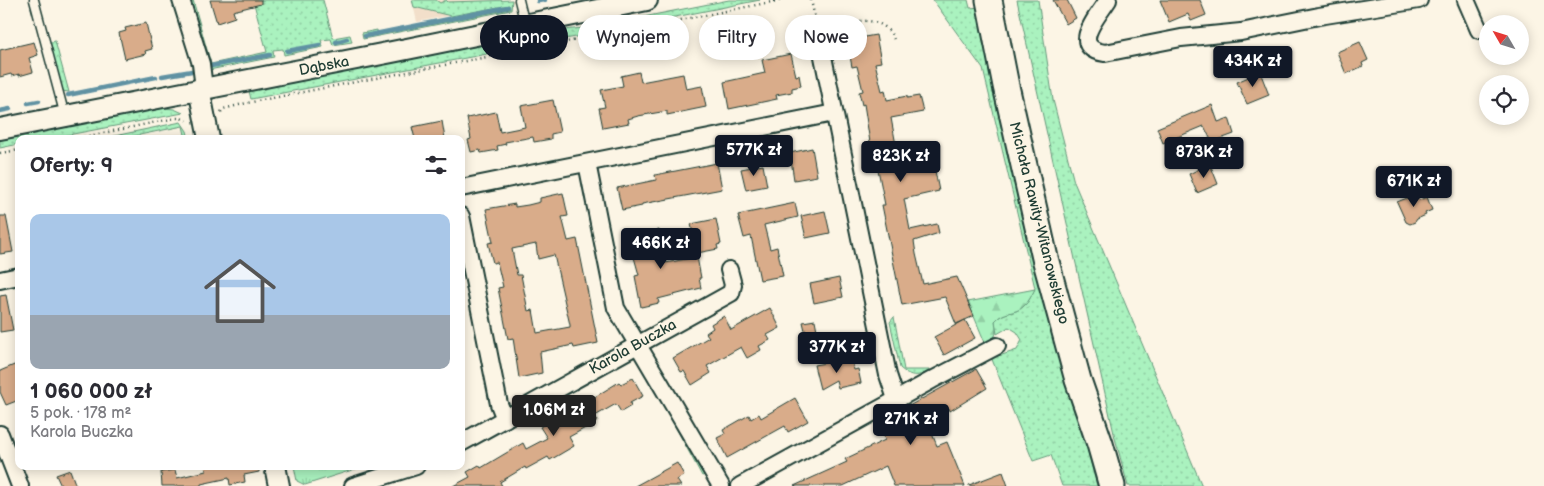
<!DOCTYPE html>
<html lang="pl">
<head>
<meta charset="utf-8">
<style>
  :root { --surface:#fff; --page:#f2f2f3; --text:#2b2b33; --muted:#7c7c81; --line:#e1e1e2; --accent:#111827 }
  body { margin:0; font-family:"Balsamiq Sans",sans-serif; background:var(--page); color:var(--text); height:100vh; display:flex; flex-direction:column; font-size:19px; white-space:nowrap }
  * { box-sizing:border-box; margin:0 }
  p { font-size:16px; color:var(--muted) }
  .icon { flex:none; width:28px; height:28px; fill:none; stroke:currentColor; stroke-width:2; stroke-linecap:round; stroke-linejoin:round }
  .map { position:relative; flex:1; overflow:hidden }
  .sheet { position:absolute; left:15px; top:135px; width:450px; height:335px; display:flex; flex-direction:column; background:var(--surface); border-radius:10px; box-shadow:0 2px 12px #0003 }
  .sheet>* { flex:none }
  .guide { position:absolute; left:480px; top:15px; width:475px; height:45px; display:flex; gap:10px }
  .needle { width:32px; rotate:309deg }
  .controls { position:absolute; left:1479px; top:15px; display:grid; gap:10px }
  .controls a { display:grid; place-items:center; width:50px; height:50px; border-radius:50%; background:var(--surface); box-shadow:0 2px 12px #0003; font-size:25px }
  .price { position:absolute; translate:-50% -42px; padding:0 11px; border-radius:5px; background:var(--accent); color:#fff; font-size:16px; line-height:32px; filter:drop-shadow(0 1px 2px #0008) }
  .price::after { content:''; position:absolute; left:50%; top:30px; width:15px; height:11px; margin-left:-8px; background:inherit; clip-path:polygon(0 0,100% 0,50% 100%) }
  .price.on { background:#222; color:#fff }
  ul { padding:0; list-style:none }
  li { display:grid; align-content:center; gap:10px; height:265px; padding:0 15px }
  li+li { border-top:1px solid var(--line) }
  li span { display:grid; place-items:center; height:155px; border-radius:10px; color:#555 }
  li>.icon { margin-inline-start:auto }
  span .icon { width:90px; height:90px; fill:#fffc; stroke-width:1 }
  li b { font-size:21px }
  h2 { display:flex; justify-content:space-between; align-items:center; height:60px; padding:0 15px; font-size:21px }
  .tag { padding:0 18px; border-radius:22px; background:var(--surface); box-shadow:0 2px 12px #0003; font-size:18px; line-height:45px }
  .tag.on { background:var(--accent); color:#fff }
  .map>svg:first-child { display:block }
  .built { fill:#f2dfca }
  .grass { fill:url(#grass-dots); stroke:#64987a }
  .forest { fill:url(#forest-firs); stroke:#64987a }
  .park { fill:url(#park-tufts); stroke:#64987a }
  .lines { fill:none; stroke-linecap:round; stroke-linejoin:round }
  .stream { stroke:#6092a3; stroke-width:4.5 }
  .building { fill:#d9ac8a; stroke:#1f3d34; fill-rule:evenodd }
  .service-casing { stroke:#1f3d34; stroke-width:11 }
  .minor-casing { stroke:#1f3d34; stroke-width:20 }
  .tertiary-casing { stroke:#1f3d34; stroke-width:24 }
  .primary-casing { stroke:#1f3d34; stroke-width:29 }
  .path { stroke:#1f3d34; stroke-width:2.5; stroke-dasharray:1 4; stroke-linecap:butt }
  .service { stroke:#fcf5e5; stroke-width:8 }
  .minor { stroke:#fcf5e5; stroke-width:16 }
  .tertiary { stroke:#fcf5e5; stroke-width:20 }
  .primary { stroke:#fcf5e5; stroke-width:25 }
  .labels { text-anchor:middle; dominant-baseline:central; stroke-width:4; stroke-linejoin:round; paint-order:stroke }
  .street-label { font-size:15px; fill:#1f3d34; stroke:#fcf5e5 }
</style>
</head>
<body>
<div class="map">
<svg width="1544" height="486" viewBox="0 0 1544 486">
  <defs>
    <pattern id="grass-dots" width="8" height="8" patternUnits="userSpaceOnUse" patternTransform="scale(1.25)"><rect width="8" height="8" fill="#aaf2bf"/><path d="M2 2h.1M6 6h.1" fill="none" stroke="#92d0a5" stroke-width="1.8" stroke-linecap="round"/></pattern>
    <pattern id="forest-firs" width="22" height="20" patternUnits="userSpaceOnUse" patternTransform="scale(1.25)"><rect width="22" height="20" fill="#aaf2bf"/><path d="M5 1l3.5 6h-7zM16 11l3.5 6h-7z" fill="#92d0a5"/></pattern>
    <pattern id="park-tufts" width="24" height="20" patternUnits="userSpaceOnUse" patternTransform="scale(1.25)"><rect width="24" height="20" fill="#aaf2bf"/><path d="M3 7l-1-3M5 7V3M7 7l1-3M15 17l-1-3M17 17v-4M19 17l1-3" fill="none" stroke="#92d0a5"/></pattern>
  </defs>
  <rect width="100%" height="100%" fill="#fcf5e5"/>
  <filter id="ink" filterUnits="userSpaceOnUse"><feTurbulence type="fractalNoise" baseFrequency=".02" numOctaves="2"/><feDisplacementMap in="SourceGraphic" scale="10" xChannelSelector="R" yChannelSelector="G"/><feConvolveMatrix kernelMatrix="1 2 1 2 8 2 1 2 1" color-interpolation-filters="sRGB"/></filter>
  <g filter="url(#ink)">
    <path class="built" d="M412,0H526L417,22Z"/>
    <g class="grass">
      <path d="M183,0H193L211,64L267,52L253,0H323L333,38L350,35L352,42L333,45L331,39L321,40L323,47L284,55L283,49L273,50L274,57L209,70Z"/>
      <path d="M412,0H436L440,3L446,0L448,2L512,0L511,10L363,39L362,33L377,30L378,35L510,9L509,5L451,16L414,7Z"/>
      <path d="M729,0H760L640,24L638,18Z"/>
      <path d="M933,0H968L970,8L980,7L1024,210L1097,486H1062L1051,455L1033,461L991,357L1002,355L1017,350L1022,340L1017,332L1009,327L997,334L995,321C1004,310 1015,315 1024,306C1029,302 1032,294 1035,288L983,69Z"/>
      <path d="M1017,0H1038L1053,100L1074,182L1202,486H1128L1115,438Z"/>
      <path d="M593,27L594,29L580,32L581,36L251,99L249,91L554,31Z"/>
      <path d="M55,41L69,92L61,91L50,42Z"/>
      <path d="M164,108L174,109L183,113L47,139H19V144L0,148V140Z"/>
      <path d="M181,122L187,131L189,139H186L183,126L120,139H100Z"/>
      <path d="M894,317L904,370H931C919,377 911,378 900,368L890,322Z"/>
      <path d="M645,366L705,475L702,476L643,367Z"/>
    </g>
    <path class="forest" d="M1035,289C1032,294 1029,302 1024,306C1015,315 1004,310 995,321C997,333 997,338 986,345L968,302Z"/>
    <path class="park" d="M294,466H365L305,485L297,481Z"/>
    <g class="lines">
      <g class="stream">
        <path d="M538,1L545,0"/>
        <path d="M365,36L508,7"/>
        <path d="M336,42L347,39"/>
        <path d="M287,51L320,45"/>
        <path d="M211,66L270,55"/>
        <path d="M162,76L192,71"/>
        <path d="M68,95L156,77"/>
        <path d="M28,103L39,101"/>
        <path d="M0,111L10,109"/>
      </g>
    </g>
    <g class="building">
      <path d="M210,0H261V4L233,11L235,17L217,23Z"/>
      <path d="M1053,0H1067L1076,18L1066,24Z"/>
      <path d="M1160,0H1200L1206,15L1191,21L1188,14L1169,22Z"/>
      <path d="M146,23L152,49L145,51L146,54L125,59L119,33L126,31L125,28Z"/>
      <path d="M876,35L881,62L875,63L882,91L885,90L887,100L907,96V98L919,96L923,112L891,118L898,156L902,155V157L931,151L939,191L904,199L910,230L937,224L939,233L914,241L916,254L923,284L957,277L974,316L956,324L945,297L902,305L882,205H885L875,154L872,155L864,104L862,105L859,92L863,91L857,66L852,67L847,40Z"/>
      <path d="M34,42L38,55L29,58L33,72L19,76V74L12,76L11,74L0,77V50Z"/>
      <path d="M1360,42L1368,60L1362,63L1363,66L1346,74L1337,52Z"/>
      <path d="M791,54L796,76L799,75L801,86L792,88V92L776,95L777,99L729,109L724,82L765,73L762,60Z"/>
      <path d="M639,72L641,82L683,74L686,89L702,86L706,107L667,115V111L638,116L628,119L629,123L603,128L599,108L605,107L601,90L623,86L621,76Z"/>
      <path d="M1260,72L1269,95L1247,104L1237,82Z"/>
      <path d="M553,100L560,132L551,134V139L534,142L533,137L505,142L506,144L497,146L498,150L481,153L480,150L471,152L468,140L471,139L467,118L496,112L500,132L525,127L521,106Z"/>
      <path d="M1212,105L1218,122L1229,118L1234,134L1212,142L1204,126L1163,143L1157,128Z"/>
      <path d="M442,121L445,139H415L412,127Z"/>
      <path d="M812,148L817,176L794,180L790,153Z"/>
      <path d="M717,163L722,189L642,204V206L622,210L617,188L656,180L655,175Z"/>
      <path d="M1210,164L1218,184L1197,193L1189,174Z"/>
      <path d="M763,165L767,186L746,190L741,169Z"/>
      <path d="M563,193L568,216L562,217L568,241L577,239L598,343L574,348L573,345L540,352L542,373L519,378L513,338L508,339L498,288L503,287L497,262L493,263L488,243L493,242L486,209L515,204V207L528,205L540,202V198ZM536,244L538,259L554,255L570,325V327L537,333L533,310L528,311L521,275H517L512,249Z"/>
      <path d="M1417,194L1419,200L1427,197L1432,210L1425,213L1426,215L1417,219L1415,222L1410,224L1406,222L1397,202Z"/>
      <path d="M795,203L798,217L764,225L770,249L777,247L783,276L760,280L751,236L744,238L738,215Z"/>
      <path d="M825,211L830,233L806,238L801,216Z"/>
      <path d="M0,216H6L13,252L0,254Z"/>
      <path d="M716,219L721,244L717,245L718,249L697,253L691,224Z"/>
      <path d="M659,230L665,263L697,257L701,278H699L701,288L658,299L659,303L641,307L635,276L639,275L632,250H629L627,236Z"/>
      <path d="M839,278L843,297L814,303L810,284Z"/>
      <path d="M6,295L13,330L0,332V296Z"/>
      <path d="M770,308L780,328L767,335L770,340L759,346L761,350L747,358L741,347L707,366L711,373L692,385L684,371L681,372L673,358L709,337L706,333L713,328L711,324L724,316L731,330Z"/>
      <path d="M815,320L822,356L812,359L803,322Z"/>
      <path d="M965,320L975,338L944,355L934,337Z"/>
      <path d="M851,358L854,370L858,369L861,383L838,388L836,380L820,389L814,365Z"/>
      <path d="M19,363V400L6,405L0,392V371Z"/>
      <path d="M976,369L987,388L950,411L949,408L927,421L937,446L947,442L965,486H894L886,466L843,486H794L847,462L845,459L885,440L883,434L915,421L909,406Z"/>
      <path d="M633,378L643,396L630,403L631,406L621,412L616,404L595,416L598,421L569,437L574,446L557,456L550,460L548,457L526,469L525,467L500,482L502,486H453L470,477L467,472L479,465L481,468L523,443L526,449L547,438L540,427L557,417L559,419L619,382L621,384Z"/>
      <path d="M795,398L808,421L788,432L785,426L727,458L717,438L725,434L723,430L749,415L751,419L759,414L761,418Z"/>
      <path d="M677,463L684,475L677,480L681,486H635Z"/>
      <path d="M205,466H259V472L244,475L245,482L230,485L229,478L201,484V486H162L161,472L175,470L177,478L206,471Z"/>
      <path d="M70,470L76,486H61L56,475Z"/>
      <path d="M1003,472L1008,486H969V485Z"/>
    </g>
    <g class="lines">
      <g class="service-casing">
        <g id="service">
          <path d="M34,0L65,116"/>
          <path d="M519,0L525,25"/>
        </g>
      </g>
      <g class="minor-casing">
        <g id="minor">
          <path d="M181,0L201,64L204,88"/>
          <path d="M1108,0C1098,16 1068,48 1105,53L1181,38L1241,32L1319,16L1419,0"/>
          <path d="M1466,0L1479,30"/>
          <path d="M818,32L888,375L896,399"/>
          <path d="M587,163L616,308L721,486"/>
          <path d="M461,188L834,113"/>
          <path d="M461,216L499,404L505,419"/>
          <path d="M0,280L19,276"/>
          <path d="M0,434L20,486"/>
          <path d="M461,443L731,293L733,285L729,270"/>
          <path d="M353,486L416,466"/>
          <path d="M740,486L932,380L997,346"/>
        </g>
      </g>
      <g class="tertiary-casing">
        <g id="tertiary">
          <path d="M199,89L209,139"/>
          <path d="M0,129L392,52L647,0"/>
          <path d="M275,466L279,486"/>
        </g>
      </g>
      <g class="primary-casing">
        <path id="primary" d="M989,0L1006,86L1045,258L1078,380L1100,444L1112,486"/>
      </g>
      <g class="path">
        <path d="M811,0L815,18"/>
        <path d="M831,27C854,20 885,13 895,42"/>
        <path d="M583,39L582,33L596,29"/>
        <path d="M221,112L223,109L247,103C425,68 603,36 781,0"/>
        <path d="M74,139L176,118H181L187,121"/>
        <path d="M0,153L19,150"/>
      </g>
      <use href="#service" class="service"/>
      <use href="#minor" class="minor"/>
      <use href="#tertiary" class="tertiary"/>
      <use href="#primary" class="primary"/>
    </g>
  </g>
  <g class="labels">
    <g class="street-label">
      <text transform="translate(324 66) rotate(-11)">Dąbska</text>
      <text transform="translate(1039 223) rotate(76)">Michała Rawity-Witanowskiego</text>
      <text transform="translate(633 347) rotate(-29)">Karola Buczka</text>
    </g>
  </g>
</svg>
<div class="controls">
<a><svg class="needle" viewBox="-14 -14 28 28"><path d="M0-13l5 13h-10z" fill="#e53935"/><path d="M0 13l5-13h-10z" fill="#7c7c81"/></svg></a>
<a><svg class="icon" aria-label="locate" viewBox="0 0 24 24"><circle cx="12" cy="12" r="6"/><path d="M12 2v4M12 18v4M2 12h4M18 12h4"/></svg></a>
</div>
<b class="price" style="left:1253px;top:88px">434K zł</b>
<b class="price" style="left:754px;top:177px">577K zł</b>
<b class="price" style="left:1204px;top:179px">873K zł</b>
<b class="price" style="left:901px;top:183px">823K zł</b>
<b class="price" style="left:1414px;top:208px">671K zł</b>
<b class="price" style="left:661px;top:270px">466K zł</b>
<b class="price" style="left:837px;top:374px">377K zł</b>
<b class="price on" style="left:554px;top:437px">1.06M zł</b>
<b class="price" style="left:911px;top:446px">271K zł</b>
<div class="guide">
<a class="tag on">Kupno</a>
<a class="tag">Wynajem</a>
<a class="tag">Filtry</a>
<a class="tag">Nowe</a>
</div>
<section class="sheet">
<h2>Oferty: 9<svg class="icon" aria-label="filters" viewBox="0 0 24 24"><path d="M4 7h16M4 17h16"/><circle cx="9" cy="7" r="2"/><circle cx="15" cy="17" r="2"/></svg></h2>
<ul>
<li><span style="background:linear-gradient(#a9c7e8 65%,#9aa5b1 0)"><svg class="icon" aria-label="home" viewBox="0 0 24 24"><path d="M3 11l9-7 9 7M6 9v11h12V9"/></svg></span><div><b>1 060 000 zł</b><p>5 pok. · 178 m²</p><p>Karola Buczka</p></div></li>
</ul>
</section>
</div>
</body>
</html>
